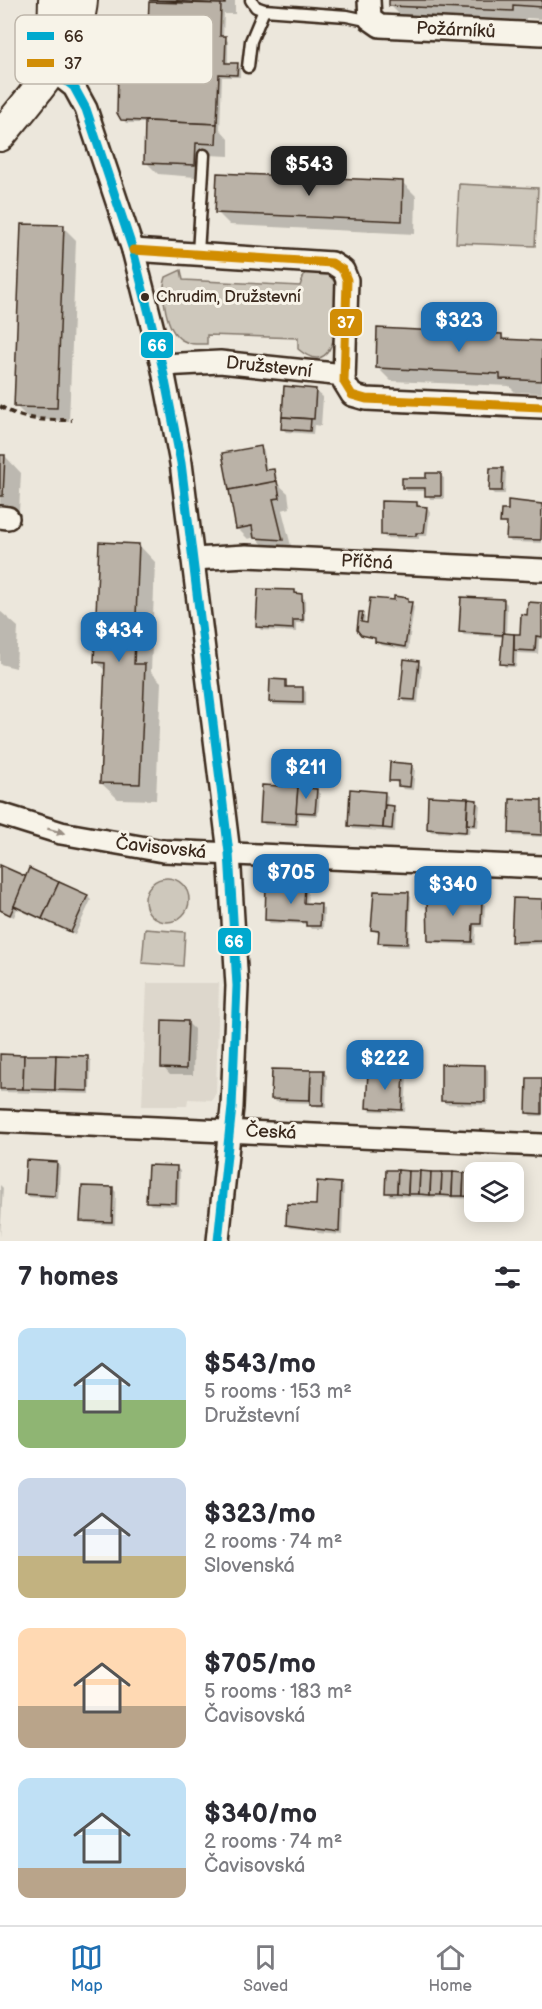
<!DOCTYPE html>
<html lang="en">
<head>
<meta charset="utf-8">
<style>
  :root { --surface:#fff; --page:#f2f2f3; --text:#2b2b33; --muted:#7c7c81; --line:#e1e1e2; --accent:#1f6fb2 }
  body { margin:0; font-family:"Balsamiq Sans",sans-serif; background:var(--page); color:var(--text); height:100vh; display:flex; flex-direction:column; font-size:22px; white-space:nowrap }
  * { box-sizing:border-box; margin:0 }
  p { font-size:20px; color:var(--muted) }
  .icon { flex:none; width:33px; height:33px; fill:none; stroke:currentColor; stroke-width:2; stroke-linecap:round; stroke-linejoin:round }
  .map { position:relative; height:1241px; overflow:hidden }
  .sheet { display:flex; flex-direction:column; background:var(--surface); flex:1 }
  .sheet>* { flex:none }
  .tools { position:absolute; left:464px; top:1162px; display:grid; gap:12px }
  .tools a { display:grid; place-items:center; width:60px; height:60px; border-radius:12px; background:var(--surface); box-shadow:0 3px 15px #0003; font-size:30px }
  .price { position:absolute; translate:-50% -51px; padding:0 14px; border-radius:12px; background:var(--accent); color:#fff; font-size:20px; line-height:39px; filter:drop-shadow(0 2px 3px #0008) }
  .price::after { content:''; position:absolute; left:50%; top:36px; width:18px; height:14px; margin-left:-9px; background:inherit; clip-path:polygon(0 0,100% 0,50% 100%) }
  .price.on { background:#222; color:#fff }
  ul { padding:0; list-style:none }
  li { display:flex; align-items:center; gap:18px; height:150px; padding:0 18px }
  li span { display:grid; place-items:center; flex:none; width:168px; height:120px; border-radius:12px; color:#555 }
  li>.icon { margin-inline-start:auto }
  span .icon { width:72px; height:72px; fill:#fffc; stroke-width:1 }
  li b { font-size:26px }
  h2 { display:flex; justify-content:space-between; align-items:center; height:72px; padding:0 18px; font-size:26px }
  .dock { display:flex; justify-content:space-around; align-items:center; height:84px; border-top:2px solid var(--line); background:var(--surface); font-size:16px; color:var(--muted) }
  .dock a { display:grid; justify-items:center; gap:3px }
  .dock .on { color:var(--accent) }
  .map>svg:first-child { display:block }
  .built { fill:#ddd7cc }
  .green { fill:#cec8bc; stroke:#84796d; stroke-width:1.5 }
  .shadow { fill:#0003 }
  .building { fill:#bab2a7; stroke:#3b2a1e; stroke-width:1.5 }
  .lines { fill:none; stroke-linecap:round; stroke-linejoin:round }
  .service-casing { stroke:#3b2a1e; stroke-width:15 }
  .minor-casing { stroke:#3b2a1e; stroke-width:26 }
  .secondary-casing { stroke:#3b2a1e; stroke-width:34 }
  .path { stroke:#3b2a1e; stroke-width:4; stroke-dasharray:6 4.5; stroke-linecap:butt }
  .service { stroke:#f7f3e8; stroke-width:10 }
  .minor { stroke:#f7f3e8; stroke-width:21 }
  .secondary { stroke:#f7f3e8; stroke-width:30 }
  .bus-1-casing { stroke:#f7f3e8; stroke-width:14 }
  .bus-2-casing { stroke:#f7f3e8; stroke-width:14 }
  .bus-1 { stroke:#00a9ce; stroke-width:9 }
  .bus-2 { stroke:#d18d06; stroke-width:9 }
  .oneway { fill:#998e83 }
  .bus-dot { fill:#3b2a1e; stroke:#f7f3e8; stroke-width:2 }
  .labels { text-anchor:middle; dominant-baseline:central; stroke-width:6; stroke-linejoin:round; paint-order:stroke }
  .bus-label { font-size:16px; fill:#3b2a1e; stroke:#f7f3e8; text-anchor:start }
  .street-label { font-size:18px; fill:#3b2a1e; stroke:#f7f3e8 }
  .key { fill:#f7f3e8; stroke:#bfb7ab; stroke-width:1.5 }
  .key-label { font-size:16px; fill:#3b2a1e }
  .line-badge { stroke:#f7f3e8; stroke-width:2 }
  .badge-label { font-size:16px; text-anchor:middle; font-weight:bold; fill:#fff }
</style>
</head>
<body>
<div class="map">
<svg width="542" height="1241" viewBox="0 0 542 1241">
  <rect width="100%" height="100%" fill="#ece7dc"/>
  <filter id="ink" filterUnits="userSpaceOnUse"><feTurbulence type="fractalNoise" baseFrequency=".0167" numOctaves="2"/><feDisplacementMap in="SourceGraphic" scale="12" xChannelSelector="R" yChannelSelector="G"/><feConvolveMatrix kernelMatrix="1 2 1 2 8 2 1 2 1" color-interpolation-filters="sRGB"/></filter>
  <g filter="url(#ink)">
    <path class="built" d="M147,983H219L216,1093L212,1100L188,1099L187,1106H142Z"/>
    <g class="green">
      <path d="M459,184L538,188L535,246L456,243Z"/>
      <path d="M319,269C327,273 333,277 336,285C339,293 337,304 337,313C336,336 330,376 298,349V338L207,335V344C198,344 190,345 182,340C166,331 160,293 166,277L181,270L183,280L300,286L305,272Z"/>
      <circle cx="167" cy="900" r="22"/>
      <path d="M145,929L185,932L183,966L142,963Z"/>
    </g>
    <g class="shadow">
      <path d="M151,0H235V14H224L223,38L228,41V64L237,65L240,68V77H222L220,129L229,139V156L209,155L208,178L158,174L145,161L147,123H126L123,119L148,72Z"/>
      <path d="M390,0H542V19L526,18V23L403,18L390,5Z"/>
      <path d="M403,183L416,196L415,234L230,225L217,212Z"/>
      <path d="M63,227L76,240L69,421L29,419L16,406Z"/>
      <path d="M501,335L507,341L542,343V393L515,392L509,386L391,381L378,368Z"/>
      <path d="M286,388L315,390L323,397L321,426L314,425L313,434L286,432L283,429Z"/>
      <path d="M260,447L264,451L267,471H273L276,474L278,484L288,493L290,508L282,510L292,550L266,548L256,537L248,539L237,528Z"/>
      <path d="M0,456H5L21,473L19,512L0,511Z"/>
      <path d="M502,469L506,472L505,494H494L490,490Z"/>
      <path d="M440,475L444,478V499H430L427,491H407L404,487Z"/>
      <path d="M509,501L542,506V543L511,542L508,538V526L502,523L509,512Z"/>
      <path d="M416,503L430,511L427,536H419V539L386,538L382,534Z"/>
      <path d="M139,545L155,562L151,672L161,682L156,800L118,799L101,783L106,672L96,661Z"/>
      <path d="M297,595L305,599V623H296V632L261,630L258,627Z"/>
      <path d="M371,599L407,600L414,607L408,650L380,645L377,640L361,633L358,628L362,614L365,617L364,624L369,625Z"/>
      <path d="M504,601L507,604L506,635L521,636L529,616L542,604V639H539L538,654L517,653L516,667H505L502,663L503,637L464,635L461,632Z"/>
      <path d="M0,611L18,627L16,668L0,664Z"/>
      <path d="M418,663L422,666L418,703L405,702L402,698Z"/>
      <path d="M285,682L289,689H303L306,692V706L274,705L271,701Z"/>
      <path d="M411,766L415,769L413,790L403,789L399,784L390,780Z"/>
      <path d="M316,790L320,794L318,816L299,815V827L265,825L262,822Z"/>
      <path d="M384,793L388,796L387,807L396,811L395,832L353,829L350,825Z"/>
      <path d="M430,798L476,801L480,804L478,827H470L469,834L432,832L428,829Z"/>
      <path d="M542,802V837L514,836L511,833Z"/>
      <path d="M0,867L28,880L87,896L91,900L75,935L17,909L14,917L0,911Z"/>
      <path d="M304,888L308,891L307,905L320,906L324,909L323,929H311L307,924L270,923L266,919Z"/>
      <path d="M408,894L411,897L409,947L383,946L380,943V934L373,930Z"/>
      <path d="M474,896L485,905L484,927H476L475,945L433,943L430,940L431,928L428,926L429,901Z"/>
      <path d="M542,901V944L516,945L513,941Z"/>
      <path d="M187,1022L194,1029L193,1075H170L163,1067Z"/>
      <path d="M0,1055L88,1058L91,1061L90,1094L0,1092Z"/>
      <path d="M485,1067L488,1070V1105L446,1104L442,1100Z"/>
      <path d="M273,1070L323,1072L327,1075L326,1108L315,1107L311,1103L276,1102L273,1099Z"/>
      <path d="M403,1075L407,1078L405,1112L371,1111L368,1108Z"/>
      <path d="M542,1080V1116H531L528,1113Z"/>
      <path d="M57,1163L60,1167L58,1199L29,1197L26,1194Z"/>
      <path d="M177,1168L180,1171L179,1206L151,1205L148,1202Z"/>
      <path d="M474,1175V1199L390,1196L386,1192Z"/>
      <path d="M341,1184L344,1187L342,1235L318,1233L315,1230L290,1228L287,1225L317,1207Z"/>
      <path d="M0,1185L3,1188L0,1237Z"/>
      <path d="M113,1189L116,1192L115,1225L85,1223L82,1220Z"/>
    </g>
    <g class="building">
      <path d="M149,0H225V4Z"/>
      <path d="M389,0H542V7L513,5V11L389,6Z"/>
      <path d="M149,2L221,4L220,36H226L225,63H238L237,75L219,74L217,124L121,120L117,113L118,70H146Z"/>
      <path d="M145,121L217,124L216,144L196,143L195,165L144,163Z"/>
      <path d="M217,173L403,181L402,221L215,213Z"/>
      <path d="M21,224L64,225L57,408L14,407Z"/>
      <path d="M377,328L502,334V339L542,341V381L500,379V374L376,368Z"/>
      <path d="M284,386L316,389L314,419L282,417Z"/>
      <path d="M282,417L311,419L310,431L281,429Z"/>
      <path d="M261,446L265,470L274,469L276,482L229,490L222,453Z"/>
      <path d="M0,455H5L3,496H0Z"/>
      <path d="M490,468H503L502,491H489Z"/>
      <path d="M426,473H441V496H425V488H402V478H426Z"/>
      <path d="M277,481L280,498L273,499L283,540L254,538L252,526L236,529L229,490Z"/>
      <path d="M508,500L542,504L541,540L506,539L507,523H500L501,510H508Z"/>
      <path d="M381,501L417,502V506L427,507L424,533H416V536L381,535Z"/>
      <path d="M99,542L139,544L134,664H145L140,784L100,783L105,663L94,662Z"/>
      <path d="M258,589L295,590V593L302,594L303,620H293V629L256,627Z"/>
      <path d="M394,596L408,598V602H412L405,647L375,642V638L361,635L357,630L359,612H363L361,622L367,623L370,598L394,600Z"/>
      <path d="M461,597L504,599L503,635L459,632Z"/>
      <path d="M528,602L542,603V637L536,636L535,651L514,650V634H520L521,614L527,615Z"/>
      <path d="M503,633L514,634L513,665L500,664Z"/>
      <path d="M404,659L419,661L415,700L400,699Z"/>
      <path d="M270,679L286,680V687H303V703L269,702Z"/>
      <path d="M390,762L412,764L410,787L398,786V781H389Z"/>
      <path d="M262,785L298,787L296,824L260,822Z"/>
      <path d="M298,787L317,789L315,813L296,812Z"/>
      <path d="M350,789L385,792L383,828L348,826Z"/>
      <path d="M428,796L468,798L466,832L427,829Z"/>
      <path d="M468,799L477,800L475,825L467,824Z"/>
      <path d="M510,799L542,800V835L509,833Z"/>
      <path d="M385,805L394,806L392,829L383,828Z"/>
      <path d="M0,865L27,877L10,915L0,910Z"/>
      <path d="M29,868L59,882L42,919L14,906Z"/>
      <path d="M59,882L88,895L71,932L42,919Z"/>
      <path d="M266,884L305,886L304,903L321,904L320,926H306V922L265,920Z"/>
      <path d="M374,891L409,892L407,944L378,943L379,931L371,930Z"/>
      <path d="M437,893L475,894L474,900H482L481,924H473L472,942L428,941L427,900H437Z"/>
      <path d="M513,898L542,899V941L511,942Z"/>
      <path d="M162,1020L188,1021L186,1069L161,1068Z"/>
      <path d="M0,1054L24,1055L23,1089H0Z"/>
      <path d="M24,1055H56L55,1090L23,1089Z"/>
      <path d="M56,1055L88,1056V1091L55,1090Z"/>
      <path d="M441,1064L485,1065V1102L441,1101Z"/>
      <path d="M272,1069L311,1070L310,1100L271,1099Z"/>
      <path d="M311,1070H324L323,1105H310Z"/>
      <path d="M368,1072L404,1073L402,1110L366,1108Z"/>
      <path d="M527,1078H542V1114L526,1113Z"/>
      <path d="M26,1160L57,1162L55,1196L24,1194Z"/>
      <path d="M148,1165L177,1166L176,1203L146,1202Z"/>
      <path d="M386,1170H398L397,1193H385Z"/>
      <path d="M398,1170L409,1171L408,1194L397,1193Z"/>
      <path d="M409,1171H420L419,1194H408Z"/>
      <path d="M420,1171L431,1172L430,1195L419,1194Z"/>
      <path d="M431,1172H442L441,1195H430Z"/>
      <path d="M442,1172H453L452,1196L441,1195Z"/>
      <path d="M453,1172L464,1173L463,1196H452Z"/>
      <path d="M464,1173H474V1197L463,1196Z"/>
      <path d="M317,1181L341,1183L339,1232L286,1225L287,1204L316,1205Z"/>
      <path d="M82,1186L113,1187L112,1222L80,1221Z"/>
    </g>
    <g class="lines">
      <g class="service-casing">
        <g id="service">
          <path d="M251,0L256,7L264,10L347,16L371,21"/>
          <path d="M248,67L251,41L264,10"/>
          <path d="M198,253L204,155"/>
        </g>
      </g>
      <g class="minor-casing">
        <g id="minor">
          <path d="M369,0L370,19L380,26L542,34"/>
          <path d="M51,69L74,87L86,109L133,250L162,365L181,463L229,853L237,986L232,1107L218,1241"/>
          <path d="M133,250L332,263L343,270L347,280L344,382L352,395L366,399L542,407"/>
          <path d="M162,365L220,362L344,375"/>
          <path d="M0,517L8,518"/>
          <path d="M193,559L246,556L542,570"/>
          <path d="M0,814L61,833L163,851L542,867"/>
          <path d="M0,1121L542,1145"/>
        </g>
      </g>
      <g class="secondary-casing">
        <g id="secondary">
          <path d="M52,66L54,0"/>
          <path d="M0,136C28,101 80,46 82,0"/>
        </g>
      </g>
      <path class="path" d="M0,406C22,421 45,420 72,420"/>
      <use href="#service" class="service"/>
      <use href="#minor" class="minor"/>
      <use href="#secondary" class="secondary"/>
      <g class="bus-1-casing">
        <path id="bus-1" d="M51,69L74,87L86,109L133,250L162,365L181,463L229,853L237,986L232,1107L218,1241"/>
      </g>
      <g class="bus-2-casing">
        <path id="bus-2" d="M133,250L332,263L343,270L347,280L344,382L352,395L366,399L542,407"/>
      </g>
      <use href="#bus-1" class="bus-1"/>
      <use href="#bus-2" class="bus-2"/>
    </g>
    <defs><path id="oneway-solid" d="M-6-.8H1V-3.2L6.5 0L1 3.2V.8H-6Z" transform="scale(1.5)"/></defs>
    <use class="oneway" href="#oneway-solid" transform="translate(56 831) rotate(15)"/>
  </g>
  <circle class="bus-dot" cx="145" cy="297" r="5"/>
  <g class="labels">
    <g class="bus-label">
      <text x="156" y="297">Chrudim, Družstevní</text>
    </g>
    <g class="street-label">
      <text transform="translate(456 30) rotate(3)">Požárníků</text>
      <text transform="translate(269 367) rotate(6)">Družstevní</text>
      <text transform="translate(367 562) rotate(3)">Příčná</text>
      <text transform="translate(161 848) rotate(6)">Čavisovská</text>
      <text transform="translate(271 1132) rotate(3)">Česká</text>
    </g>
  </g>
  <rect x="15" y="15" width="198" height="69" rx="9" class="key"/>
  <rect x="27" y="32" width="27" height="8" fill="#00a9ce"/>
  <rect x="27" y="59" width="27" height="8" fill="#d18d06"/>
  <g class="key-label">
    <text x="64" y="42">66</text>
    <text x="64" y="69">37</text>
  </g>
  <g class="line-badge">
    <rect x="329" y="308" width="34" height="29" rx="6" fill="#d18d06"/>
    <rect x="140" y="331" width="34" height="28" rx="6" fill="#00a9ce"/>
    <rect x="217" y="927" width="35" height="28" rx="6" fill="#00a9ce"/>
  </g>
  <g class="badge-label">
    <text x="346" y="328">37</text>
    <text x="157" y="351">66</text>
    <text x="234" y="947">66</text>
  </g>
</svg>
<div class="tools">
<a><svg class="icon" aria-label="layers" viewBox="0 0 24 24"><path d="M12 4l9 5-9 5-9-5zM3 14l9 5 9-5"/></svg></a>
</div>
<b class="price on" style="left:309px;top:197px">$543</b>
<b class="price" style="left:459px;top:353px">$323</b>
<b class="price" style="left:119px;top:663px">$434</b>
<b class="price" style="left:306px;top:800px">$211</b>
<b class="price" style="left:291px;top:905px">$705</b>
<b class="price" style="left:453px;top:917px">$340</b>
<b class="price" style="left:385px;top:1091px">$222</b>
</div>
<section class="sheet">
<h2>7 homes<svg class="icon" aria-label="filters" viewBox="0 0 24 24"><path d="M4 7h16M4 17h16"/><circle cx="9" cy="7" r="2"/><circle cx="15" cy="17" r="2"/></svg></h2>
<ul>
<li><span style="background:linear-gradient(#bfe0f5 60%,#8fb573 0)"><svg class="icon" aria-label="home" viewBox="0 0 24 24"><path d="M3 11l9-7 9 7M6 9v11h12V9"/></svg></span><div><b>$543/mo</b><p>5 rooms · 153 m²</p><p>Družstevní</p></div></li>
<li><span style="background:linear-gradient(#c9d6e8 65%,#c2b280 0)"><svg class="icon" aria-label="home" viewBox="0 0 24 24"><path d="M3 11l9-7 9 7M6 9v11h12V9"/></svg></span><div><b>$323/mo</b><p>2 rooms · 74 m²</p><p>Slovenská</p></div></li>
<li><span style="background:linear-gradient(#ffd9b3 65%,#b9a48a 0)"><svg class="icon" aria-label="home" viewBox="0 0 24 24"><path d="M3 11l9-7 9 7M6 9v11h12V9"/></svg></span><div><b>$705/mo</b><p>5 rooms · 183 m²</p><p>Čavisovská</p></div></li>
<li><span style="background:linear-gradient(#bfe0f5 75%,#b9a48a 0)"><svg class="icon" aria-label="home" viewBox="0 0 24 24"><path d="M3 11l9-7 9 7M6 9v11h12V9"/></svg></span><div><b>$340/mo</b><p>2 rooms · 74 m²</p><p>Čavisovská</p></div></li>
</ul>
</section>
<nav class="dock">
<a class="on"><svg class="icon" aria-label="map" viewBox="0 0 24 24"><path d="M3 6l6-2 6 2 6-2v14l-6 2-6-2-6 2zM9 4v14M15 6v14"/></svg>Map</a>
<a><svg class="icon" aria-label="saved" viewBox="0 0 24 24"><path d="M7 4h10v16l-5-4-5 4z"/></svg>Saved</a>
<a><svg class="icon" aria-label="home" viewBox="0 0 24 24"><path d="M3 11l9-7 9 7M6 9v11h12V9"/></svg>Home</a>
</nav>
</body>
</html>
